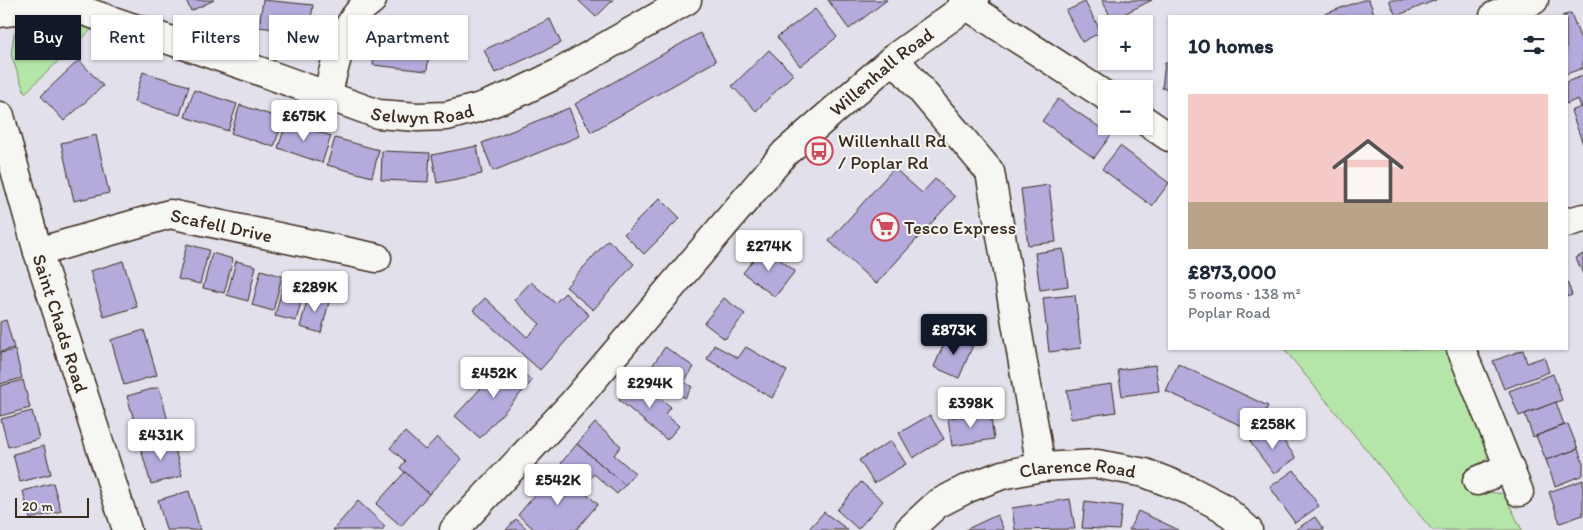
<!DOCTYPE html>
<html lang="en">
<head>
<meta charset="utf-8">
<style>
  :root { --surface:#fff; --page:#f6f6f7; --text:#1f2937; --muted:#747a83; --line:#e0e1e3; --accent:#111827 }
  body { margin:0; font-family:Itim,sans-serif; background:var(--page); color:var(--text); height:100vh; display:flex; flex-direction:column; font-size:19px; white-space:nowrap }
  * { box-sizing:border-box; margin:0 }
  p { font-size:16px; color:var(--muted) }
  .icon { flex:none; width:28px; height:28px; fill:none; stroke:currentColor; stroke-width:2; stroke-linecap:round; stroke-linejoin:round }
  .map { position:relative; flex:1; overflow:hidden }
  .sheet { position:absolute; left:1168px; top:15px; width:400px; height:335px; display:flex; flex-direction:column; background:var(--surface); border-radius:0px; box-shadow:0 1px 4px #0004 }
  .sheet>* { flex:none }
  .guide { position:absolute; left:15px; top:15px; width:475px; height:45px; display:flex; gap:10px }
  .buttons { position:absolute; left:1098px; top:15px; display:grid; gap:10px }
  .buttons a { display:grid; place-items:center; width:55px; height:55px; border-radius:0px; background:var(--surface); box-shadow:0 1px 4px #0004; font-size:25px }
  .scale { position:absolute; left:15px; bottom:12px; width:74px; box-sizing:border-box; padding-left:5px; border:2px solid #3b2a1e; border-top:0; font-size:14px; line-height:18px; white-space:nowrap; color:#3b2a1e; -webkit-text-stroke:4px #f6f6f2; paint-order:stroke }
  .price { position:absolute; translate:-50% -42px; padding:0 11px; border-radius:5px; background:#fff; color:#222; font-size:16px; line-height:32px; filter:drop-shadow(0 1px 2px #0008) }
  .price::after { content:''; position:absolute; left:50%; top:30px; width:15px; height:11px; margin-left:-8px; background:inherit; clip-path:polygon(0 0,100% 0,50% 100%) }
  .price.active { background:var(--accent); color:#fff }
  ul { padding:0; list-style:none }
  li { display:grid; align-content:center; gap:10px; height:265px; padding:0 20px }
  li+li { border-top:1px solid var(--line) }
  li span { display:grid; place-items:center; height:155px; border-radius:0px; color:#555 }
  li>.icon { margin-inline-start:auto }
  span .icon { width:90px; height:90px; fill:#fffc; stroke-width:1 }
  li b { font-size:21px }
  h2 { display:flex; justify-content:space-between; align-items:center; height:60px; padding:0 20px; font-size:21px }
  .pill { padding:0 18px; border-radius:0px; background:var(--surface); box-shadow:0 1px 4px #0004; font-size:18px; line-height:45px }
  .pill.active { background:var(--accent); color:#fff }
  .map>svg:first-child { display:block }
  .green { fill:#b4e6a7; stroke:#788862 }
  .building { fill:#b4abdc; stroke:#3b2a1e }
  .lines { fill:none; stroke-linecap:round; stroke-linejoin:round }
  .street-casing { stroke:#3b2a1e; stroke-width:31 }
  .secondary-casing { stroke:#3b2a1e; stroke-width:31 }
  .street { stroke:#f6f6f2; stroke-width:28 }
  .secondary { stroke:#f6f6f2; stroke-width:28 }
  .labels { text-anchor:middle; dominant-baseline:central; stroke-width:4; stroke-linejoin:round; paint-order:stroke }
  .street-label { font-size:19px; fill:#3b2a1e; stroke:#f6f6f2 }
  .poi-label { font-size:19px; fill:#3b2a1e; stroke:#f6f6f2; text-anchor:start }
</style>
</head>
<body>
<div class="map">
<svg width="1583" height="530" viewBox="0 0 1583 530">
  <rect width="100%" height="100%" fill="#e2e0eb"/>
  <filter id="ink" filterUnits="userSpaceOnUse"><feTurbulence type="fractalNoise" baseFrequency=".02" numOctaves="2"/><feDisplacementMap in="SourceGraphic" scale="10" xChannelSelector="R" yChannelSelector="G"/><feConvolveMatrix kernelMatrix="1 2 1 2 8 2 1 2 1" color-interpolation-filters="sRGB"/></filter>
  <g filter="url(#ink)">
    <g class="green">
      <path d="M55,22L95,26L25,93L11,55L14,34L28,27Z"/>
      <path d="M1284,349H1448L1489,456L1469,474L1479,491L1504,494L1522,530H1432Z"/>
    </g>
    <g class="building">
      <path d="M186,0H214L191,11Z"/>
      <path d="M263,0L313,5L309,34L259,27Z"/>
      <path d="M578,0H613L596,17Z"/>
      <path d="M828,0H887L849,29Z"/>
      <path d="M1102,0H1152L1112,20Z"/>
      <path d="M1363,0H1369L1375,16H1319Z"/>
      <path d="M1389,0H1436L1396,16Z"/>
      <path d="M1085,2L1101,32L1082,42L1066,11Z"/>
      <path d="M815,9L837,37L800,66L777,37Z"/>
      <path d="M1571,13L1583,45V68L1566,74V16H1562Z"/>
      <path d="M550,19L561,43L495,73L484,50Z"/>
      <path d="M700,33L716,61L591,132L575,104Z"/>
      <path d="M376,36L430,42L427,71L373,65Z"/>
      <path d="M769,50L793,74L756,111L732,86Z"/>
      <path d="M79,60L103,86L64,121L41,96Z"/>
      <path d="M1165,63H1169V89L1162,88Z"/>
      <path d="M143,72L189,86L180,115L134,102Z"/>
      <path d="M1583,76V107H1581L1578,99L1566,104V82Z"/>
      <path d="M194,90L237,104L228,131L185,117Z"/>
      <path d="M1058,99L1111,135L1094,158L1042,121Z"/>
      <path d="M240,105L283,119L274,147L231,133Z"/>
      <path d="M1581,107H1583V144L1571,111Z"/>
      <path d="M569,108L580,136L493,171L482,143Z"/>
      <path d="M287,121L331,136L322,163L278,148Z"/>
      <path d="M96,135L109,193L74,201L61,143Z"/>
      <path d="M335,138L379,150L372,177L327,165Z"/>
      <path d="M477,146L482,174L437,183L432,155Z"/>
      <path d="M1120,146L1169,183L1152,206L1102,169Z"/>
      <path d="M382,151L430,153L428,182L381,180Z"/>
      <path d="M894,168L922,193L935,179L955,197L876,284L829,241Z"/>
      <path d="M1049,185L1056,242L1028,245L1021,189Z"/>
      <path d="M660,198L680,218L644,254L624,234Z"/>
      <path d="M608,240L634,264L593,310L566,287Z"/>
      <path d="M187,244L209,250L200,284L178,279Z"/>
      <path d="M763,247L795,271L775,297L743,273Z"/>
      <path d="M1063,249L1068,286L1040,290L1035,253Z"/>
      <path d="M212,253L233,259L224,293L203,288Z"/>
      <path d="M1583,254V274L1576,258Z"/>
      <path d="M123,261L137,307L104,317L90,271Z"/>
      <path d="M236,261L256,266L248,301L227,295Z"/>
      <path d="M261,270L282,276L273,311L252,305Z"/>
      <path d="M1566,279L1572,295L1566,297Z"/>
      <path d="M284,281L305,287L296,321L275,316Z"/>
      <path d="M531,282L555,303L565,293L589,315L540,370L473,310L485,298L527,337L540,324L514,300Z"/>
      <path d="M309,293L330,298L321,333L300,327Z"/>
      <path d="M1075,295L1081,348L1049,352L1043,298Z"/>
      <path d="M724,298L745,314L725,339L704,323Z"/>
      <path d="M6,320L14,348L0,352V322Z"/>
      <path d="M144,330L157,375L124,385L111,340Z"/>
      <path d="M948,334L973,345L959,378L934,367Z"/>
      <path d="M714,345L738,358L746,347L787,371L772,398L707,359Z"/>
      <path d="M665,347L694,367L684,382L692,387L685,398L648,372Z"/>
      <path d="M15,350L22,378L0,384V353Z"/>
      <path d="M1523,350L1527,363L1544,357L1549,372L1504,389L1493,361Z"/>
      <path d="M508,359L532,381L480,438L455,416Z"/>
      <path d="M1178,364L1268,406L1255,432L1166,391Z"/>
      <path d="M1155,365L1159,391L1122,396L1118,370Z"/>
      <path d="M1553,374L1562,400L1519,416L1509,391Z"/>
      <path d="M637,379L671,407L665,414L679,426L667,440L619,400Z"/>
      <path d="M23,380L30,408L0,416V386Z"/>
      <path d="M1112,384L1116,412L1071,419L1067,390Z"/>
      <path d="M159,387L169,425L138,434L127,396Z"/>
      <path d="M1556,402L1564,425L1533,437L1525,414Z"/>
      <path d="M32,411L39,439L8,447L1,419Z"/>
      <path d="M990,412L994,439L952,446L948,418Z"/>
      <path d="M930,415L944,439L913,458L899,433Z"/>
      <path d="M595,423L621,446L614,455L635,473L625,485L577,444Z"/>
      <path d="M1568,424L1578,449L1546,460L1536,436Z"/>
      <path d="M1273,426L1296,458L1274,474L1250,442Z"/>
      <path d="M405,432L425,450L437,437L462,459L429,494L400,468L405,461L390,448Z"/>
      <path d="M172,438L182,476L151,484L140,446Z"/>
      <path d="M891,441L906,464L874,483L859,460Z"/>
      <path d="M577,444L625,485L617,494L594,474L585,484L561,463Z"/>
      <path d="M44,446L51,474L20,482L13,454Z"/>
      <path d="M1578,449L1583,463V475L1555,486L1546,460Z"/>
      <path d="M557,469L598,504L576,530H535L518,515Z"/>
      <path d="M1294,470L1319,506L1295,523L1270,487Z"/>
      <path d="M405,472L429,494L401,526L376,504Z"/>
      <path d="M1583,480V515L1560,523L1549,492Z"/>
      <path d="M861,482L883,501L858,529L837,510Z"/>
      <path d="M53,483L61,511L30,519L23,491Z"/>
      <path d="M189,491L200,530H166L158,500Z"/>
      <path d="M1070,499L1075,529L1015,530L1012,508Z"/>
      <path d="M358,501L385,526L382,530H333Z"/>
      <path d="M1085,501L1122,506L1119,530L1082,528Z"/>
      <path d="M1138,511L1179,530H1129Z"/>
      <path d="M824,512L848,530H808Z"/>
      <path d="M997,515L1004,530H965Z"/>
      <path d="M1315,517L1324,530H1295Z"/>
      <path d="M516,519L528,530H506Z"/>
    </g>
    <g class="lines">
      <g class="street-casing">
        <g id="street">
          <path d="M963,0L966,5L1106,96"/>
          <path id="s1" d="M0,13L63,4L240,64L378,114L418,117L447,116L481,107L520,92L559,73L687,0"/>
          <path d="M1494,16L1534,0"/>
          <path d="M894,58L990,172L1041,467"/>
          <path d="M327,96C336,63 342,20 372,0"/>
          <path id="s2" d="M0,116L38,252L127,530"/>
          <path d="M1144,120L1169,137"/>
          <path d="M1566,223L1583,218"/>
          <path id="s3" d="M38,252L170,214L377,258"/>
          <path d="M1461,349L1519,492"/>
          <path d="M1477,481L1509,467"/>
          <path id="s4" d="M909,530L937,504L968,488L1002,475L1041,467L1097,464L1145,473L1191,491L1222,507L1248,530"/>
        </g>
      </g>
      <g class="secondary-casing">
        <g id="secondary">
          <path id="s5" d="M454,530L573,403L785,153L894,58L975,0"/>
        </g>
      </g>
      <use href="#street" class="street"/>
      <use href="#secondary" class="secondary"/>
    </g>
  </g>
  <defs>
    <g id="bus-ring" transform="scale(1.4375)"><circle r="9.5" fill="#f6f6f2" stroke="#d1495b" stroke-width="1.5"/><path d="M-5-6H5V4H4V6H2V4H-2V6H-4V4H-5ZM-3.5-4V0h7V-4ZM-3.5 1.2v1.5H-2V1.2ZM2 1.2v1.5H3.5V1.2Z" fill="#d1495b"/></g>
    <g id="supermarket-ring" transform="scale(1.4375)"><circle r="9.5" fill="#f6f6f2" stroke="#d1495b" stroke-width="1.5"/><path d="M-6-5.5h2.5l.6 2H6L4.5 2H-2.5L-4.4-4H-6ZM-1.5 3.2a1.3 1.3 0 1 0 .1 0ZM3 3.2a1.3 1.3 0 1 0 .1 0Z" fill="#d1495b"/></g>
  </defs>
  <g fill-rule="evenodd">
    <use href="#bus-ring" x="819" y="151"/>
    <use href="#supermarket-ring" x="885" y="227"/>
  </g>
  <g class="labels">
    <g class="street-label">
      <text stroke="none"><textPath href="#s5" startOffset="628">Willenhall Road</textPath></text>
      <text stroke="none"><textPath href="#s1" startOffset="442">Selwyn Road</textPath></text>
      <text stroke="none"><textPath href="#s3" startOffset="190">Scafell Drive</textPath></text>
      <text stroke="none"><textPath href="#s2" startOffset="216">Saint Chads Road</textPath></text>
      <text stroke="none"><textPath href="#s4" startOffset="186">Clarence Road</textPath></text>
    </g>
    <g class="poi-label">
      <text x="838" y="140">Willenhall Rd<tspan x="838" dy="22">/ Poplar Rd</tspan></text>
      <text x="904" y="227">Tesco Express</text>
    </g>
  </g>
</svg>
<div class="buttons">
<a>+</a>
<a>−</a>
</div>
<div class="scale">20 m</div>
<b class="price" style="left:304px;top:142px">£675K</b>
<b class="price" style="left:769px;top:272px">£274K</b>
<b class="price" style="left:315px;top:313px">£289K</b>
<b class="price active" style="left:954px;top:356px">£873K</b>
<b class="price" style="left:494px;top:399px">£452K</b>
<b class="price" style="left:650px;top:409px">£294K</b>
<b class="price" style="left:971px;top:429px">£398K</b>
<b class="price" style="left:1273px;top:450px">£258K</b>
<b class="price" style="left:161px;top:461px">£431K</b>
<b class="price" style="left:558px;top:506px">£542K</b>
<div class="guide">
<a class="pill active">Buy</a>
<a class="pill">Rent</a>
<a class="pill">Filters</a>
<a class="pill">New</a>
<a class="pill">Apartment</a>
</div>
<section class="sheet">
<h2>10 homes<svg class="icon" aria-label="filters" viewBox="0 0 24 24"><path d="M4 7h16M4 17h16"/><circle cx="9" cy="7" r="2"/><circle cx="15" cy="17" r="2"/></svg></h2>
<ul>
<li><span style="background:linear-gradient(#f6c9c9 70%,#b9a48a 0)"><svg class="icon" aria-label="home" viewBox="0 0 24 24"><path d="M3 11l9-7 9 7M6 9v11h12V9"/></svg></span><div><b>£873,000</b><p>5 rooms · 138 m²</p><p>Poplar Road</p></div></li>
</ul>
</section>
</div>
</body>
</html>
